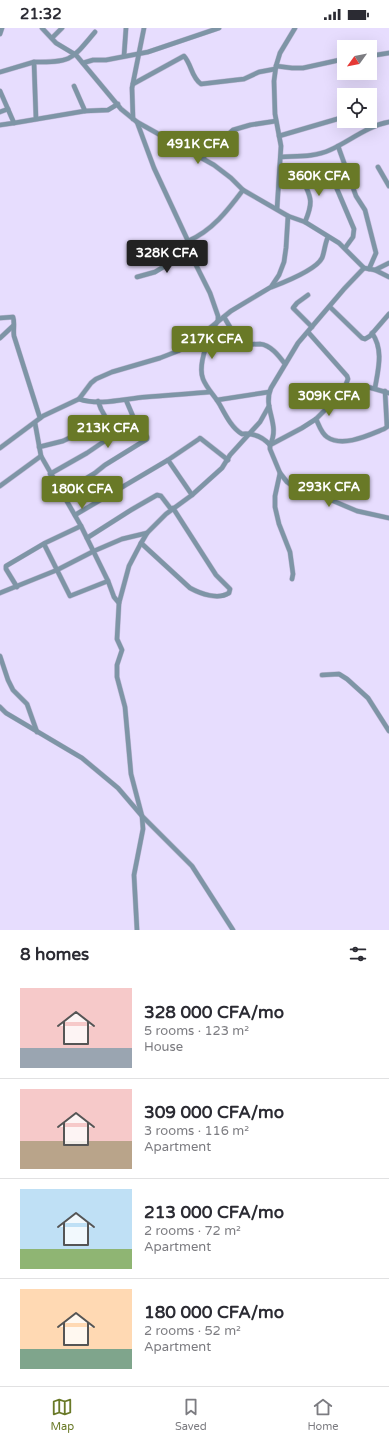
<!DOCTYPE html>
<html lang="en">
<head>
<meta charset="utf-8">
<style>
  :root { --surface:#fff; --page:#f7f7f7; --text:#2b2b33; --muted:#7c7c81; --line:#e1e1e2; --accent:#697927 }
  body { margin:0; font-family:"Varela Round",sans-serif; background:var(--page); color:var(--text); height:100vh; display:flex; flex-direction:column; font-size:15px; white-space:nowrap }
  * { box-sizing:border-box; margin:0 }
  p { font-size:13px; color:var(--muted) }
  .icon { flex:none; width:22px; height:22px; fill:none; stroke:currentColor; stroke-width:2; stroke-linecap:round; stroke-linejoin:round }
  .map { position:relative; height:902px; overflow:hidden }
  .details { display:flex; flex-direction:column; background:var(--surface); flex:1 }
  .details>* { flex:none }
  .needle { width:26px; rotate:237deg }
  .buttons { position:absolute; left:337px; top:12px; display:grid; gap:8px }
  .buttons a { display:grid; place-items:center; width:40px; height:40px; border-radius:0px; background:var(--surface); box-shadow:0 4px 16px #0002; font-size:20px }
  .price { position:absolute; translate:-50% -34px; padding:0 9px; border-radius:4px; background:var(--accent); color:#fff; font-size:13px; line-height:26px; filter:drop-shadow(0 1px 2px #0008) }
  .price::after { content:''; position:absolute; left:50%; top:24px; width:12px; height:9px; margin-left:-6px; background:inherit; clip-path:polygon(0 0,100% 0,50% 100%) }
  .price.current { background:#222; color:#fff }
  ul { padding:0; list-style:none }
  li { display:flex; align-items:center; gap:12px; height:100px; padding:0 20px }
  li+li { border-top:1px solid var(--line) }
  li span { display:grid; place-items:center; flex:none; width:112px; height:80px; border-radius:0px; color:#555 }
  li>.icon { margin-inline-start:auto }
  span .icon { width:48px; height:48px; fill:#fffc; stroke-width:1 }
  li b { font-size:17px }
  h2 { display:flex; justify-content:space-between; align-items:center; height:48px; padding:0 20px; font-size:17px }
  .status { display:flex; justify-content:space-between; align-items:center; height:28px; padding:0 20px; background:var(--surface); direction:ltr }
  .status svg { height:11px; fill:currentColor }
  .dock { display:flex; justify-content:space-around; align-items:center; height:56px; border-top:1px solid var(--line); background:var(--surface); font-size:11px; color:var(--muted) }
  .dock a { display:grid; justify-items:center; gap:2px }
  .dock .current { color:var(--accent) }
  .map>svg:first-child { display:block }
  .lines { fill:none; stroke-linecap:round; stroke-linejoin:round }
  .street-casing { stroke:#c4bbd9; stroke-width:5.5 }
  .street { stroke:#7e95a6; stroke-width:4.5 }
</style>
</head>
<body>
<div class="status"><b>21:32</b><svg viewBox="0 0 49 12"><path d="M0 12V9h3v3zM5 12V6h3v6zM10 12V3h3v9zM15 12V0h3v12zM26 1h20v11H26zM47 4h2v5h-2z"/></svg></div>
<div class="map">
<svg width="389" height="902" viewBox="0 0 389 902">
  <rect width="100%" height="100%" fill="#e7ddfe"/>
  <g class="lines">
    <g class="street-casing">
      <g id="street">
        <path d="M42,0L56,15L76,27L121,81L137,94L214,137L231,150L243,162L288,188L305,194L339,215L364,240L375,242L389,249"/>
        <path d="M0,6L2,0"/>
        <path d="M52,10L62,0"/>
        <path d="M124,28L126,0"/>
        <path d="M370,28L389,25"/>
        <path d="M34,34C73,34 71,32 95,4"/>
        <path d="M83,35L93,32H106L148,24L219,0"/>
        <path d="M276,38L292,40H303L344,31"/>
        <path d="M0,44L34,34L36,91"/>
        <path d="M133,56L184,28C192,37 191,49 201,56L244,51L259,44L275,41"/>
        <path d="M74,58L85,83"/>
        <path d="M0,63L14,95L0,97"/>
        <path d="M370,82L373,88L375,98"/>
        <path d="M0,84L8,81"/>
        <path d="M133,91L132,60L144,0"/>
        <path d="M137,94L154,140L188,213L191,227L210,265L218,288V292C210,306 197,336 203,351C207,361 215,368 220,377C226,388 232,400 242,406C253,405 263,409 270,417V421L280,445L275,468V479L279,496L290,524L293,546L292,551"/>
        <path d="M14,95L85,83L108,82L118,76"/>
        <path d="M279,108L344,89"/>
        <path d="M338,118L356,168L365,182L376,225L369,241"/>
        <path d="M281,129C297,128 315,129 330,122C350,113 367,98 389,94"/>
        <path d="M203,130L213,117L219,115L233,102L250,97L276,93"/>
        <path d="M378,139L389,158"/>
        <path d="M300,144C308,168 316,168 305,194"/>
        <path d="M277,181L281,118L275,86L274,53L276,38L280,25L295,0"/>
        <path d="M188,213C212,203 228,182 243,162"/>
        <path d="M345,220L353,209L354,201L334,154L336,152L348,148"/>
        <path d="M375,242L389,235"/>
        <path d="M137,249L155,244L170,235L191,227"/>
        <path d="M272,259C285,254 316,242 322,230C324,226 325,215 328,209"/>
        <path d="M308,267L297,275L293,280L312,299"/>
        <path d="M330,279L362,310L365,311L370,308L389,286"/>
        <path d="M224,289L240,316C246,317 253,316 260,316C271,317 279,328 285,336"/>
        <path d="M0,290L13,289C15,294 13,302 14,308L40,390"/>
        <path d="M308,304L347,348L348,351L346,356L347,360"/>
        <path d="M372,305C384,322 378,342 375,360"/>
        <path d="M0,310L13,298"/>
        <path d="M79,371C100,378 123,371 146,369C167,367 188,366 210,364"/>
        <path d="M217,372L269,364"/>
        <path d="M316,391C319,397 321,405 327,409C343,420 369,407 384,401L387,399L385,363"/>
        <path d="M35,395L41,428L81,498L108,553L114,569L119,575"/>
        <path d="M270,417C281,396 262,380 271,360L298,315L344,261L364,240"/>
        <path d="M270,417L302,400L316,391L347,360L368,359L389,365"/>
        <path d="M39,419L63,413L107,392"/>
        <path d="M0,420L43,388L79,371L91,355L96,351L112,344L160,330L178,323L190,316L231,283L271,259L279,247L284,234L286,220L288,188"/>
        <path d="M168,432L192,467"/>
        <path d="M280,445L287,454L301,464L324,469L357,483L389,490"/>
        <path d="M50,446L87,425L115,406L101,381L98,373"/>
        <path d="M0,458L41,428"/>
        <path d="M62,465L95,445L105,437L147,411V409L135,393L126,372"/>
        <path d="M75,487L168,432L199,411L200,410L228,432"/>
        <path d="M87,510L131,482L157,467L161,468L171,481"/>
        <path d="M141,515L190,560C201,566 218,572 229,565L230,561L216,547L173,480"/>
        <path d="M44,516L70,568L108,553"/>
        <path d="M17,559L6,541V538L45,515L81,498"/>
        <path d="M0,565L57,542L94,523L122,511L147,505"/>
        <path d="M0,628L8,652L13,662L27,676L37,704"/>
        <path d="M322,647L339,646L347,651L368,670L389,703"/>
        <path d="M0,679L6,685L82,730L118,760L142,788L192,838L233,902"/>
        <path d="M137,902L134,847L143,801L142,788L131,746L125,679L117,649V637L122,622L117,611L119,575L129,538L140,517L147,505L166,486L192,467L222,440L230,427L260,394L269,378"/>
      </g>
    </g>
    <use href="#street" class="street"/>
  </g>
</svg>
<div class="buttons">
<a><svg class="needle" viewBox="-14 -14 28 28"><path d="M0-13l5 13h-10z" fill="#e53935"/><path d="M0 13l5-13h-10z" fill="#7c7c81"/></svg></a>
<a><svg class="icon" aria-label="locate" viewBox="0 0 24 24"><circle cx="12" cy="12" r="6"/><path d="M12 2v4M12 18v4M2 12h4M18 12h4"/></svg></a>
</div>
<b class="price" style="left:198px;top:137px">491K CFA</b>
<b class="price" style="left:319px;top:169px">360K CFA</b>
<b class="price current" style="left:167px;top:246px">328K CFA</b>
<b class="price" style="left:212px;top:332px">217K CFA</b>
<b class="price" style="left:329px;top:389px">309K CFA</b>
<b class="price" style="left:108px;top:421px">213K CFA</b>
<b class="price" style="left:329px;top:480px">293K CFA</b>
<b class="price" style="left:82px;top:482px">180K CFA</b>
</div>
<section class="details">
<h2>8 homes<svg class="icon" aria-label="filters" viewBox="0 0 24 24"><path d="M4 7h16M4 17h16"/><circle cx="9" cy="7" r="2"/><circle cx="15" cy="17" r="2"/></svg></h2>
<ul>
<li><span style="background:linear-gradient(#f6c9c9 75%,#9aa5b1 0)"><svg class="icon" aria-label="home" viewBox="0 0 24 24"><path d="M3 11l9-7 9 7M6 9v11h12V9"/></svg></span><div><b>328 000 CFA/mo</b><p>5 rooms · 123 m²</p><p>House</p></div></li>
<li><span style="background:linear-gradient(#f6c9c9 65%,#b9a48a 0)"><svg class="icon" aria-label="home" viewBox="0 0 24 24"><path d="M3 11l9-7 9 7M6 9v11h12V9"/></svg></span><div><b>309 000 CFA/mo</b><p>3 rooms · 116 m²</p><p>Apartment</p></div></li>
<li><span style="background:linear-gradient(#bfe0f5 75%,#8fb573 0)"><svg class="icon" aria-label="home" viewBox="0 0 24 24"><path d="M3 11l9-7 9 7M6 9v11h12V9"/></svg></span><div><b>213 000 CFA/mo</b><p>2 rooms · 72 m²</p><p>Apartment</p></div></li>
<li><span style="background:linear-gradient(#ffd9b3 75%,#7fa58c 0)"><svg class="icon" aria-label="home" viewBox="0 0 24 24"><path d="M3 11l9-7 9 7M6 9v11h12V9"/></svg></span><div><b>180 000 CFA/mo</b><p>2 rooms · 52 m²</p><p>Apartment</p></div></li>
</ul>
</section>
<nav class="dock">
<a class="current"><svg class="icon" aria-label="map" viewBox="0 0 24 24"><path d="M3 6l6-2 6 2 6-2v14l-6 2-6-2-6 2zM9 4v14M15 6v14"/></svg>Map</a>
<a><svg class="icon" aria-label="saved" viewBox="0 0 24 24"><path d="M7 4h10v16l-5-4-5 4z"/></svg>Saved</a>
<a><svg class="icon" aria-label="home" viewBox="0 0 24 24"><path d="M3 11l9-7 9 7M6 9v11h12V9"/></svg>Home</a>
</nav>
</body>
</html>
